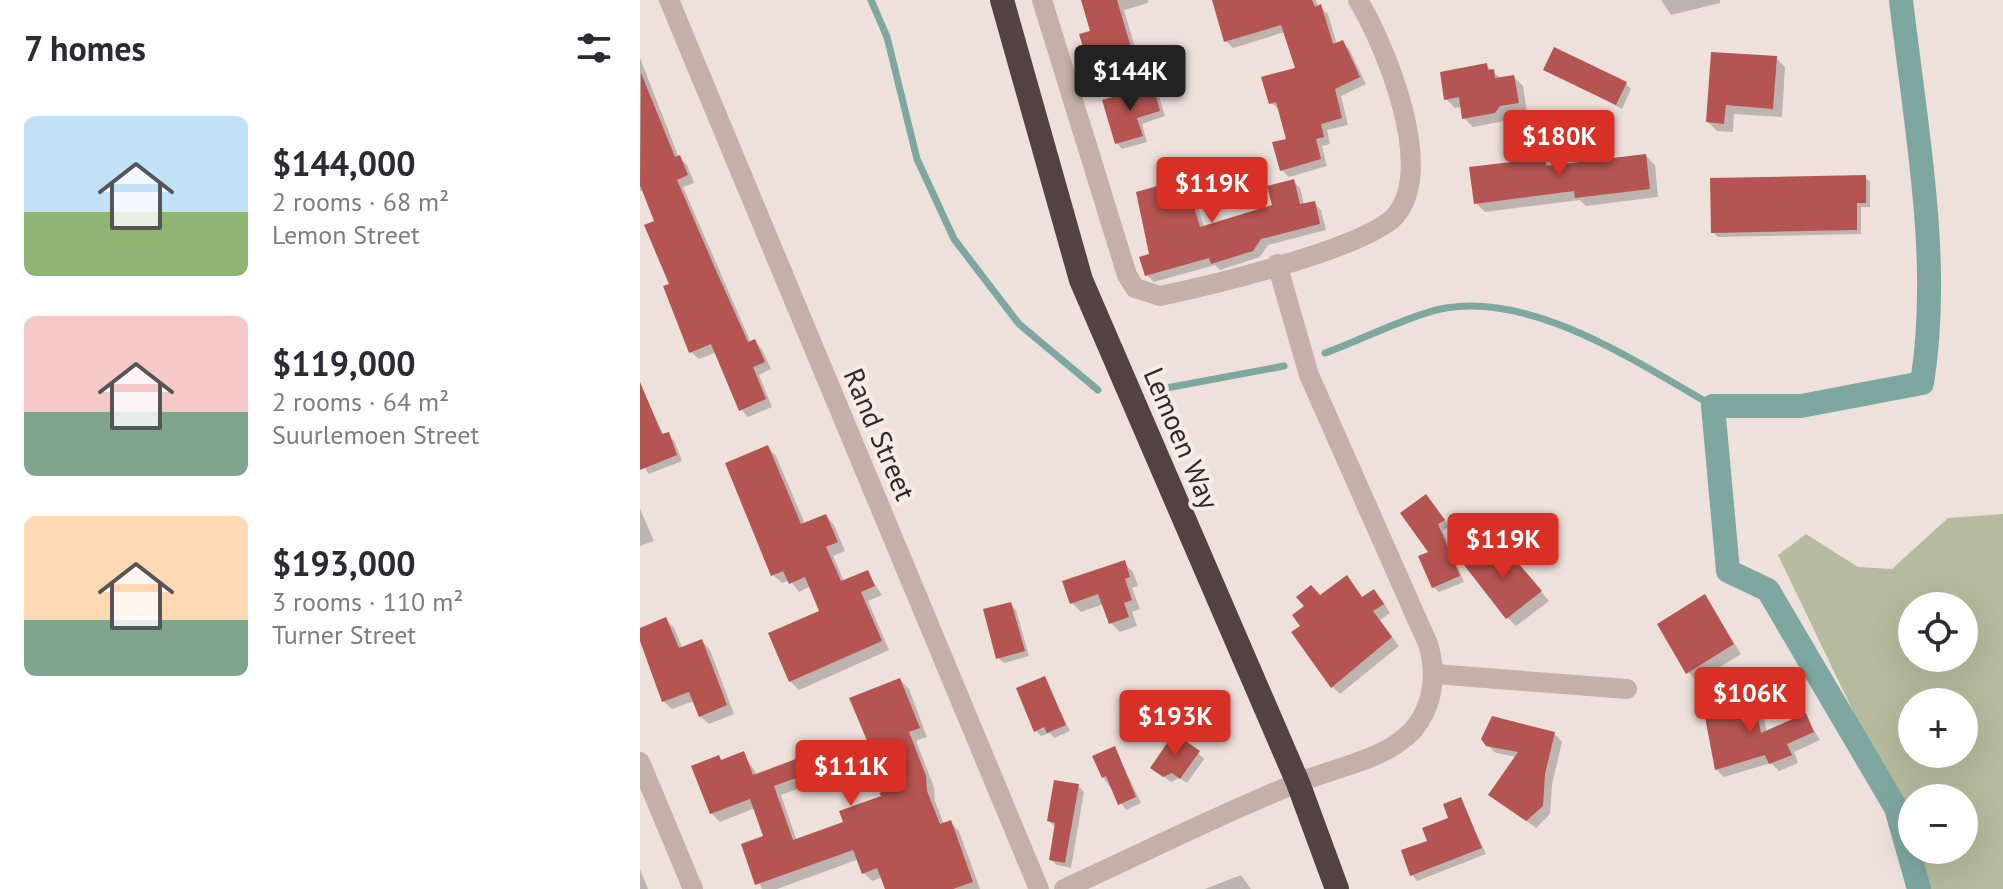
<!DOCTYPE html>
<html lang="en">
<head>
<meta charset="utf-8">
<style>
  :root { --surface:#fff; --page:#f7f7f7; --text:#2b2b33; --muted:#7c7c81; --accent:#d93025 }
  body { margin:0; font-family:"PT Sans",sans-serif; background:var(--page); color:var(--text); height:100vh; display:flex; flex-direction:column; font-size:30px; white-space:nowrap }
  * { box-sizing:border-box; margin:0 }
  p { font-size:26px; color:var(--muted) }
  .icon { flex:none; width:44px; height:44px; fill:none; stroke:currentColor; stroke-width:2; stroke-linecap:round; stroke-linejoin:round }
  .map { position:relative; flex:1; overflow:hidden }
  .panel { display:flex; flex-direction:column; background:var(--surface); width:640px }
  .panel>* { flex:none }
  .buttons { position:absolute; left:1258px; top:592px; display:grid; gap:16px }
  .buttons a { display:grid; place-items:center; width:80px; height:80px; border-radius:50%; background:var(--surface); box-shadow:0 8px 32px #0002; font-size:40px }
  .price { position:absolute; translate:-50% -68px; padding:0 18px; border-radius:8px; background:var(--accent); color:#fff; font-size:26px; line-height:52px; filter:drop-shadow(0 2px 4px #0008) }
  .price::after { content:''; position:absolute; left:50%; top:48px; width:24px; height:18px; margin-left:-12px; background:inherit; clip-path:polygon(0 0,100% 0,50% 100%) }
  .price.selected { background:#222; color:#fff }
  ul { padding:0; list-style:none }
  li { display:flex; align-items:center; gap:24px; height:200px; padding:0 24px }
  li span { display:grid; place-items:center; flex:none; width:224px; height:160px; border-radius:12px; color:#555 }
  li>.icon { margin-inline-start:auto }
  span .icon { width:96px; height:96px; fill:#fffc; stroke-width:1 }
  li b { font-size:34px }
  h2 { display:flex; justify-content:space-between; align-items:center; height:96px; padding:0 24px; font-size:34px }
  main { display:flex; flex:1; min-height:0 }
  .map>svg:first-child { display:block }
  .green { fill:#b7bb9d; fill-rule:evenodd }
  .shadow { fill:#0003 }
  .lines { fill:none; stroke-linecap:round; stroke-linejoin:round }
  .stream { stroke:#7ea7a0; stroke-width:7 }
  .canal { stroke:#7ea7a0; stroke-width:24 }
  .building { fill:#b55551 }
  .minor { stroke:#c4b0a8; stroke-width:20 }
  .highway { stroke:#524240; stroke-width:24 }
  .labels { text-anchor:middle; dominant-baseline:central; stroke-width:8; stroke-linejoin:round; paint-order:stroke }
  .street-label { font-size:28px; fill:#322927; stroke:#f6ece6 }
</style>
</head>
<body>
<main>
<section class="panel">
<h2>7 homes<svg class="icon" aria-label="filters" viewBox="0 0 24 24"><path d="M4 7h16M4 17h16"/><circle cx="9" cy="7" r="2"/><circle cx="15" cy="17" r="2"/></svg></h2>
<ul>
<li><span style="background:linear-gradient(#bfe0f5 60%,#8fb573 0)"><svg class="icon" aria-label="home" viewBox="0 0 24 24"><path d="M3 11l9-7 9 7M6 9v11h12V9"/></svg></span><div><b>$144,000</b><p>2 rooms · 68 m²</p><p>Lemon Street</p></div></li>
<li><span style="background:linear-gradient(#f6c9c9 60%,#7fa58c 0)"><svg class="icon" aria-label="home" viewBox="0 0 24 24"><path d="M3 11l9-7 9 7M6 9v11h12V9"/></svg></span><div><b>$119,000</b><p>2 rooms · 64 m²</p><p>Suurlemoen Street</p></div></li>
<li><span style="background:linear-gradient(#ffd9b3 65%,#7fa58c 0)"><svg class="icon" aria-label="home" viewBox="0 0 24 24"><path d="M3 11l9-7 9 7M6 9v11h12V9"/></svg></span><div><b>$193,000</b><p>3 rooms · 110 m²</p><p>Turner Street</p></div></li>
</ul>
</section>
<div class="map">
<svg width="1363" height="889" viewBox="0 0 1363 889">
  <rect width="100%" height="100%" fill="#eee1db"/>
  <path class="green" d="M1363,514V889H1283L1251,790L1138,555L1166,534L1218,567L1252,569L1308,518ZM1272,606H1324V658H1272ZM1272,702H1324V754H1272ZM1272,798H1324V850H1272Z"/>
  <g class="shadow">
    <path d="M443,0H508V3L484,10L499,61L459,73L451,66L452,32Z"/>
    <path d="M564,0H676L678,7L688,14L697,45L702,42L709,49L726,84L701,96L708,125L687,130L690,144L682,146L687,166L649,177L642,170L648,140L640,110L631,103L657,69L645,32L593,48L586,41L574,0Z"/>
    <path d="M1021,0H1080V3L1031,15Z"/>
    <path d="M0,58L39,158L47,165L54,183L43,187L111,343L114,342L122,349L131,369L119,375L132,407L108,417L101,409L77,352L59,359L51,352L17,222L4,190L0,191Z"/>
    <path d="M1136,58L1145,67L1142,117L1094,114L1093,132L1077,131L1068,122Z"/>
    <path d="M846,65L861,79L874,77L883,86L887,112L869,115L864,121L833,127L824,118L822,107L815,108L806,99Z"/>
    <path d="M905,69L986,84L991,89L982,109Z"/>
    <path d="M512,87L518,93L525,116L502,124L507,142L482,149L477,143Z"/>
    <path d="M1006,156L1015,165L1018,197L946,206L940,200L845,212L836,203L904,160L912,167Z"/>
    <path d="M544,174L551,181L564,228L635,206L653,181L660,188L664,205L674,203L681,210L686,230L628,245L620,257L580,270L575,265L514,282L507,275L524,186Z"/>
    <path d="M1225,177L1230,182V207H1221V234L1078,237L1073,232Z"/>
    <path d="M2,390L24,436L34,440L42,461L9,474L0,460Z"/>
    <path d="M127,447L136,456L165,524L186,516L194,525L205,551L193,556L204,581L227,572L242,595L228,601L249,650L159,690L150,681L182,612L171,586L159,592L150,580L142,583L133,575Z"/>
    <path d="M792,503L809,526L803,531L824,582L799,592L793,587Z"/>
    <path d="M0,509L14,541L0,546Z"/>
    <path d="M860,560L877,563L909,601L876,626L867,617Z"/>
    <path d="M484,563L493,572L498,586L492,588L500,609L492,612L497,626L480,632L471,623L464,604L441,612L432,603Z"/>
    <path d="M714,586L723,598L733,592L742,600L750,613L740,620L759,646L700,694L692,686L663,626L681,597Z"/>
    <path d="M1065,597L1101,654L1057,681L1048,672Z"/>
    <path d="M371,604L376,610L389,656L364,663L358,658Z"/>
    <path d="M26,620L34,628L43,649L62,641L70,650L94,714L69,724L60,716L54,701L32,709L23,701L0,630Z"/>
    <path d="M404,678L430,731L414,738L410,733L401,736L395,730Z"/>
    <path d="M260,680L269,689L287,737L276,741L294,787L295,801L304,824L310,822L319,831L340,889H247L243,877L232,881L223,872L219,859L137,889H122L103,846L126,838L115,808L80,822L71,813L79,757L83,761L103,753L118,776L164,759L172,767L177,782L141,795L157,841L206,823L250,791Z"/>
    <path d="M1114,700L1122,708L1127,733L1165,716L1180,740L1154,752L1158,763L1139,771L1131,763L1084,777L1076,769L1085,710Z"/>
    <path d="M914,733L922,742L912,784L910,814L896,828L851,795L877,757L856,753L847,745Z"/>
    <path d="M475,749L501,803L486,810L463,777Z"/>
    <path d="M558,753L564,759L547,783L539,778L531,782L518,773Z"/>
    <path d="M438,786L444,792L431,868L417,865L411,860L415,827L409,821Z"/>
    <path d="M820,799L846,854L777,881L772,875L764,851L790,843L811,819Z"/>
    <path d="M0,869L8,889H0Z"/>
    <path d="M601,875L611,889H565Z"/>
  </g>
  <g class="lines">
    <g class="stream">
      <path d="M231,0L247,37L277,159L314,239L379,324L458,390"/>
      <path d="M685,353C718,341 775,313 806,308C895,293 1000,364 1073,406"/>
      <path d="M521,389L644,366"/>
    </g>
    <path class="canal" d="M1261,0C1275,123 1302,260 1282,383L1161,406H1073L1088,571L1128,590L1256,808L1279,889"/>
  </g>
  <g class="building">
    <path d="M441,0H477L493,54L449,67L439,34L450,31Z"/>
    <path d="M572,0H672L675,7L681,4L693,44L703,40L720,77L695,89L702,118L681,124L684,137L676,139L681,159L640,171L632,142L646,139L636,102L629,104L621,77L655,68L641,25L584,42Z"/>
    <path d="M914,47L987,82L976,105L903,70Z"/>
    <path d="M1071,52L1137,56L1133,109L1086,105L1084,124L1066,122Z"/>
    <path d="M847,63L848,70L854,69L855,78L874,75L879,103L860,106L855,113L822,119L819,97L804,100L800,72Z"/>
    <path d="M1,73L35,157L40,155L48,175L37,180L74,266L108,342L115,339L125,362L113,367L126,399L99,411L71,344L49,353L23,286L29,284L4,225L14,221L0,185Z"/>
    <path d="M513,85L520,111L497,118L503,136L475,144L462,100Z"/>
    <path d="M1006,154L1010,189L935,198L934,191L834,204L829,167L905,158L906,166Z"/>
    <path d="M544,172L560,227L632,205L627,186L654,179L660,204L675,201L680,224L621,239L613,251L571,264L569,258L505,276L499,257L509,254L496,192L521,185L519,179Z"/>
    <path d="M1226,175V203H1217V230L1071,233L1070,178Z"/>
    <path d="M0,382L22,434L29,432L37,455L0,470Z"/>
    <path d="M128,445L161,524L186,514L198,542L186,547L201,581L228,570L235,586L221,592L242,641L149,682L128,633L179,611L165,577L149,584L143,571L131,576L85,463Z"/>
    <path d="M786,494L805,520L798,524L820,576L792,588L778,556L788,552L760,513Z"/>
    <path d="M849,546L859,558L868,551L902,591L866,619L824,565Z"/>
    <path d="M485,560L490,577L485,579L492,600L484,603L489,617L469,624L458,594L430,604L422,581Z"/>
    <path d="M707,575L722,597L734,589L744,604L733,611L752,637L691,688L651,632L660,626L652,615L664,606L656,597L671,585L680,595Z"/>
    <path d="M1065,594L1094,644L1046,674L1017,624Z"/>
    <path d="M371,602L385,651L356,659L343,609Z"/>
    <path d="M26,617L39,648L62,639L87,705L59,717L49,692L22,702L0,641V628Z"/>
    <path d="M405,676L426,725L407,733L404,727L394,732L376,688Z"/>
    <path d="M260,678L280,728L269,732L286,776L287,791L300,824L311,820L333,882L313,889H245L237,868L222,874L213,850L115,885L101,844L123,836L110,799L70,814L51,766L79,755L81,760L104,751L113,775L164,756L170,773L134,786L153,840L203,822L199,811L241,796L239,793L248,790L209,698Z"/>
    <path d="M1114,698L1121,733L1166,713L1174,732L1147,744L1152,755L1129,764L1125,755L1075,770L1064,712L1083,708L1082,703Z"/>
    <path d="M852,716L915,732L905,774L903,806L886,821L848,795L878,752L846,746L841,739Z"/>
    <path d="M534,733L560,751L540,779L532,773L523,777L510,768Z"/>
    <path d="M475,746L496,797L478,805L466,776L462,778L452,756Z"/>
    <path d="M414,780L439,784L425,863L409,860L415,823L407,821Z"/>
    <path d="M821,797L842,848L770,876L761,850L787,841L782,828L808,818L803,804Z"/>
  </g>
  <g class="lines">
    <g class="minor">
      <path d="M29,0L399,889"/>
      <path d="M402,0L487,275L495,288L520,296C568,286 728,248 756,215C796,167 745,45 718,0"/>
      <path d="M795,674L987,689"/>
      <path d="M0,762L53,889"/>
      <path d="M424,889C501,854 578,815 657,783C693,768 746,760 773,730C794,705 797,673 788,644L669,375L637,264"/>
    </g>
    <path class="highway" d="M362,0L441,280L658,783L697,889"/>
  </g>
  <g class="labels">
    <g class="street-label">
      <text transform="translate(240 434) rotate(67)">Rand Street</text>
      <text transform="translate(542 438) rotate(67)">Lemoen Way</text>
    </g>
  </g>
</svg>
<div class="buttons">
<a><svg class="icon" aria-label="locate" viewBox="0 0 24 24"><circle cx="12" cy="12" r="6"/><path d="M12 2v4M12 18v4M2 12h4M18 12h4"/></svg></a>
<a>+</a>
<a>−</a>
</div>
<b class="price selected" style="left:490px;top:113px">$144K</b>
<b class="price" style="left:919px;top:178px">$180K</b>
<b class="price" style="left:572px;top:225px">$119K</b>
<b class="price" style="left:863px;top:581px">$119K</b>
<b class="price" style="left:1110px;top:735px">$106K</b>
<b class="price" style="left:535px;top:758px">$193K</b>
<b class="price" style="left:211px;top:808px">$111K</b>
</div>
</main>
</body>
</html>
